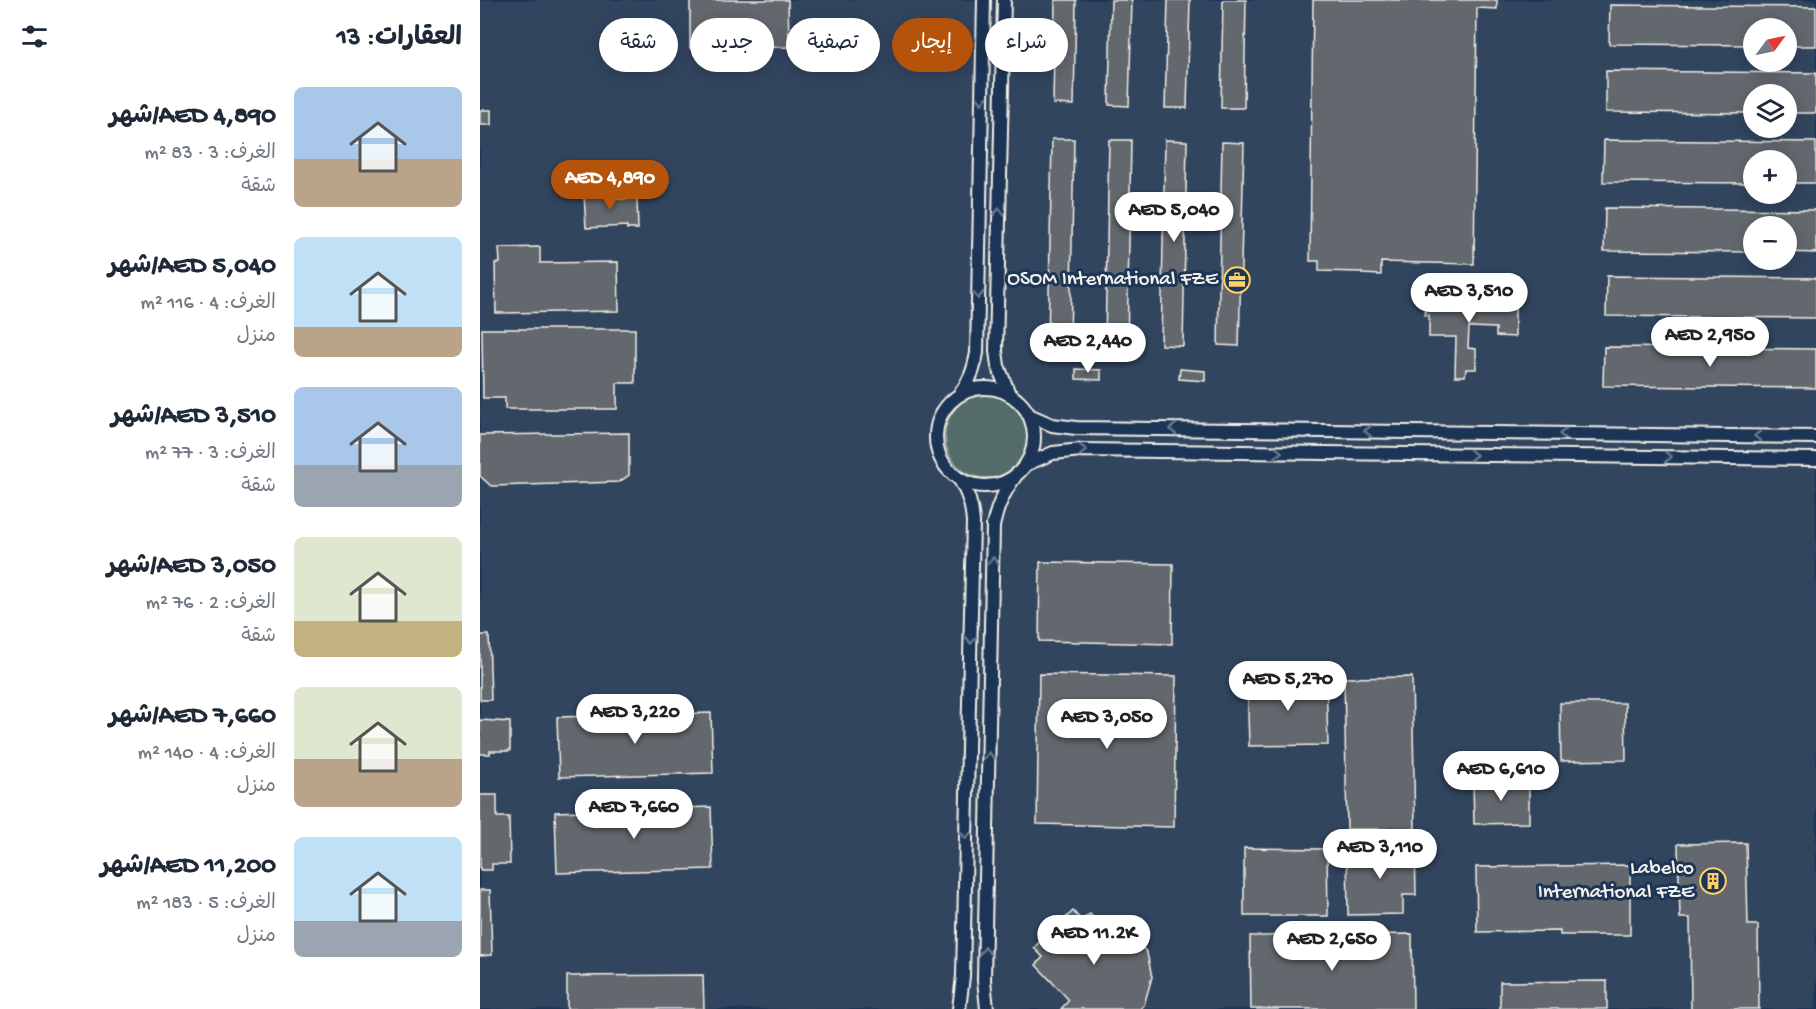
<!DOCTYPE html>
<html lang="ar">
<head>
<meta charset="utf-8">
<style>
  :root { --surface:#fff; --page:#f2f2f3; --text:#1f2937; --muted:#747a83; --accent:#b45309 }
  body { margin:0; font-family:"Gochi Hand","Playpen Sans Arabic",sans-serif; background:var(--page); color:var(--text); direction:rtl; height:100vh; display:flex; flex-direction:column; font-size:22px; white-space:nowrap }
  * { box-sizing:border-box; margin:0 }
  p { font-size:20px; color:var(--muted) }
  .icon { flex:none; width:33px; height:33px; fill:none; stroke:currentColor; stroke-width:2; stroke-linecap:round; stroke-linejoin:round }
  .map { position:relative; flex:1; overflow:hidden; direction:ltr }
  .drawer { display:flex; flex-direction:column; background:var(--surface); width:480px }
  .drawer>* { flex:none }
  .banner { position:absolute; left:18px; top:18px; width:570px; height:54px; direction:rtl; display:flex; gap:12px }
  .needle { width:39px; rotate:57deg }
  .controls { position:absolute; left:1263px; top:18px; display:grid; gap:12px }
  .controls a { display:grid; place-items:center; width:54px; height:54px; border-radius:50%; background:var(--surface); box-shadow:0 3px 15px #0003; font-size:30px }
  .price { position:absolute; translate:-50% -51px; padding:0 14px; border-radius:21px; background:#fff; color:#222; font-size:20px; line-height:39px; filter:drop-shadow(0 2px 3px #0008) }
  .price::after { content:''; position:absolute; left:50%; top:36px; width:18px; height:14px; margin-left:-9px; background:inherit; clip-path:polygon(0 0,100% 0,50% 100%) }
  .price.on { background:var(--accent); color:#fff }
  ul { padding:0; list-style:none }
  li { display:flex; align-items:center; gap:18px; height:150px; padding:0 18px }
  li span { display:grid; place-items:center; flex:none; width:168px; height:120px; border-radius:9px; color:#555 }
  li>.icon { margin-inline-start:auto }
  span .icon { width:72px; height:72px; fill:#fffc; stroke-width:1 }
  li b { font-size:26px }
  h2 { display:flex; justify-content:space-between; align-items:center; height:72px; padding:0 18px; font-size:26px }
  .chip { padding:0 21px; border-radius:27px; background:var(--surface); box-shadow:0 3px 15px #0003; font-size:21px; line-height:54px }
  .chip.on { background:var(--accent); color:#fff }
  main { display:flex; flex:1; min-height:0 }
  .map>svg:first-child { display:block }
  .built { fill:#32445e; fill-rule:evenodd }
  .green { fill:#536c69; stroke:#a4aea8; stroke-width:1.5 }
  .building { fill:#62676d; stroke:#f4f1e8; stroke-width:1.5 }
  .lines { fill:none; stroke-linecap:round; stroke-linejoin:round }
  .street-casing { stroke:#f4f1e8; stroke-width:16 }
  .street { stroke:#1d3557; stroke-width:12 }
  .oneway { stroke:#68778a }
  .labels { text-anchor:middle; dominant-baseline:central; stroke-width:6; stroke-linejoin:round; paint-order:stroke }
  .poi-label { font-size:21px; fill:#f4f1e8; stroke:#1d3557; text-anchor:end }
</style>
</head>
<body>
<main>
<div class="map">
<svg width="1336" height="1009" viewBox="0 0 1336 1009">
  <rect width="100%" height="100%" fill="#1d3557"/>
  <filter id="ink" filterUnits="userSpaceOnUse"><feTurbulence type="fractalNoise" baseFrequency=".0167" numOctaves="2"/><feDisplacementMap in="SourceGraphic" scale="12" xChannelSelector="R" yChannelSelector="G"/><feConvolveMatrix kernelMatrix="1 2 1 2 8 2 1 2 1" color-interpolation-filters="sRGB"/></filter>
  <g filter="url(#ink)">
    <path class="built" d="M0,0H1336V1009H0ZM1274,28H1306V62H1274ZM1274,94H1306V128H1274ZM1274,160H1306V194H1274ZM1274,226H1306V260H1274Z"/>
    <circle class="green" cx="507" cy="436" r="42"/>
    <g class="building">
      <path d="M210,0H308L309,47L210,48Z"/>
      <path d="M575,0H596L594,105L573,104Z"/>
      <path d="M631,0H652L649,106L629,105Z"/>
      <path d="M688,0H710L707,108H685Z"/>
      <path d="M743,0H766L764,108H741Z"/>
      <path d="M833,0H1017V9L997,8L994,264L901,262V275L882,274V272L839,271V261H830Z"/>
      <path d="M1130,5L1336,7V46H1306V28H1274V45L1129,44Z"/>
      <path d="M1126,71L1336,73V113H1306V94H1274V113L1126,112Z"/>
      <rect x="0" y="110" width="11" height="15"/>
      <path d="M572,139H594L590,343H568Z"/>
      <path d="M629,140H651L647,345L625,344Z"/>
      <path d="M685,140L707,141L703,346L681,345Z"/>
      <path d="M1124,140L1336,142V183H1306V160H1274V183L1123,182Z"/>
      <path d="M742,142L764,143L759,346L738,345Z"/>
      <path d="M137,193V199H157L158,229H147V226L106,228L104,194Z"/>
      <path d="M1125,208L1336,210V253L1306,252V226H1274V252L1124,251Z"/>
      <path d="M60,247V263L138,262L139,311L16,313L15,263H20L19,248Z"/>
      <path d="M1127,276L1336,278V318L1126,316Z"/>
      <path d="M946,300L1035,301V337L1016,336V328L989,327L988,348L996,349V369H986L985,376H975L976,337H949V315H945Z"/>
      <path d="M2,329H155V383H137V409H25V398H3Z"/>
      <path d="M1124,347L1336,349V388L1123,386Z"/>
      <path d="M596,369L621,370V380L596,379Z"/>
      <path d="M700,369L725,371V381L699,379Z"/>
      <path d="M149,433V475L139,482L11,486L0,476V435Z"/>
      <path d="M560,562L693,564L692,644L559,641Z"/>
      <path d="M0,635H9L11,700H0Z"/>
      <path d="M559,674L696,676L694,827L557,824Z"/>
      <path d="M846,677L848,745L769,746L767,679Z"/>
      <path d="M932,677L935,829H867L864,678Z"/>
      <path d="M1080,703H1145L1146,760L1081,761Z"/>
      <path d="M231,713L233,773L79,777L77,717Z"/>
      <path d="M0,720L30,722V751H10V754H0Z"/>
      <path d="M1049,781V823L994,824L993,782Z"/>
      <path d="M0,795H17V817H29L30,864H12V870H0Z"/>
      <path d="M231,807L233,869L77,873L75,812Z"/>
      <path d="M1266,843L1268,925H1278L1279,1009H1211L1210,918H1200L1198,844Z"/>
      <path d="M935,847L936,895H923V914L868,915L867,848Z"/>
      <path d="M764,848L847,849L848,916H764Z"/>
      <path d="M1150,865V935H1080V931L997,932L996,867Z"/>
      <path d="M0,890H10L12,955L0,956Z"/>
      <path d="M593,911L601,920L610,914L641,948L654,936L667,953L672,977L664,1005L660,1009H581L589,1000L556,965L563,957L554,948L564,937L561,932L571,921L576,927Z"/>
      <path d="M932,934L933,1009H771L770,936Z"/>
      <path d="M223,975L224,1009H87V976Z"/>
      <path d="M1127,981V1009H1020V982Z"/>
    </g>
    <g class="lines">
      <g class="street-casing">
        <g id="street">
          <path d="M524,0L516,351L518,366L529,394"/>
          <circle cx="505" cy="437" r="49"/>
          <path d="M480,394C490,381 494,369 497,353L504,0"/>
          <path d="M549,415L572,425L596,428L1336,437"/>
          <path d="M547,464L573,453L601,450L1336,459"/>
          <path d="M479,1009L483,976L493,522C492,505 488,494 480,480"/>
          <path d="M507,1009L504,980L513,526C517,506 524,492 536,475"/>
        </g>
      </g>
      <use href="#street" class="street"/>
    </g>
    <defs><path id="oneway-chevron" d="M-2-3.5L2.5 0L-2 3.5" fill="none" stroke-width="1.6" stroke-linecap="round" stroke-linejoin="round" transform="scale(1.5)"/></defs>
    <g class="oneway">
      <use href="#oneway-chevron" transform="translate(502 100) rotate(91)"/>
      <use href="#oneway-chevron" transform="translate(519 212) rotate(-89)"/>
      <use href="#oneway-chevron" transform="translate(498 295) rotate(91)"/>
      <use href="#oneway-chevron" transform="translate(693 429) rotate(-179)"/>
      <use href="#oneway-chevron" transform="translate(888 431) rotate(-179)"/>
      <use href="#oneway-chevron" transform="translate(1083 434) rotate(-179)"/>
      <use href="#oneway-chevron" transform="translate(1278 436) rotate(-179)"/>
      <use href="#oneway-chevron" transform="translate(603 450) rotate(-1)"/>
      <use href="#oneway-chevron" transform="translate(798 452) rotate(1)"/>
      <use href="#oneway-chevron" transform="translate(993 455) rotate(1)"/>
      <use href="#oneway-chevron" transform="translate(1188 457) rotate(1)"/>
      <use href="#oneway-chevron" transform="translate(513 561) rotate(-89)"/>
      <use href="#oneway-chevron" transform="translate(491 640) rotate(91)"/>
      <use href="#oneway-chevron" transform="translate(509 756) rotate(-89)"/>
      <use href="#oneway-chevron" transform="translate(486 835) rotate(91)"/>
      <use href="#oneway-chevron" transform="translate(505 951) rotate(-89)"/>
    </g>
  </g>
  <defs>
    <g id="office-ring" transform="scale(1.35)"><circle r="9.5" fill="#1d3557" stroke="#ffd166" stroke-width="1.5"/><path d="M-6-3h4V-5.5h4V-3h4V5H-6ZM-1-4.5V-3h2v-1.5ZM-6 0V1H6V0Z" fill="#ffd166"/></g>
    <g id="building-ring" transform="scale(1.35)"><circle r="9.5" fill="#1d3557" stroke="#ffd166" stroke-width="1.5"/><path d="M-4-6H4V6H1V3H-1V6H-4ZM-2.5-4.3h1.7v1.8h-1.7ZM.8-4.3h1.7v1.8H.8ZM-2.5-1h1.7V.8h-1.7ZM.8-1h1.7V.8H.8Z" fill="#ffd166"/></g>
  </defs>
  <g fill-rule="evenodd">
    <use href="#office-ring" x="757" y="280"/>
    <use href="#building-ring" x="1233" y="881"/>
  </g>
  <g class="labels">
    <g class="poi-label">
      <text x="738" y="280">OSOM International FZE</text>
      <text x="1214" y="869">Labelco<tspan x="1214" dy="24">International FZE</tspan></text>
    </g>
  </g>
</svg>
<div class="controls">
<a><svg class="needle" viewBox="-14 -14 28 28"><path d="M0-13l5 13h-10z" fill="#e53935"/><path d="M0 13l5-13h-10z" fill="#747a83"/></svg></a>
<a><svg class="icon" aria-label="layers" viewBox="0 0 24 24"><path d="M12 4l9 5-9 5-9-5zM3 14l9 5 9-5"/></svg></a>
<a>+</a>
<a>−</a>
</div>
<b class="price on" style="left:130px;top:211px">AED 4,890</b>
<b class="price" style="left:694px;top:243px">AED 5,040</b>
<b class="price" style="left:989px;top:324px">AED 3,510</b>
<b class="price" style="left:1230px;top:368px">AED 2,950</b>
<b class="price" style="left:608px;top:374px">AED 2,440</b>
<b class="price" style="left:808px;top:712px">AED 5,270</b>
<b class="price" style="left:155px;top:745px">AED 3,220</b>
<b class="price" style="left:627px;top:750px">AED 3,050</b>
<b class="price" style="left:1021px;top:802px">AED 6,610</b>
<b class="price" style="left:154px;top:840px">AED 7,660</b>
<b class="price" style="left:900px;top:880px">AED 3,110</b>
<b class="price" style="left:614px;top:966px">AED 11.2K</b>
<b class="price" style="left:852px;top:972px">AED 2,650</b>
<div class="banner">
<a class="chip">شراء</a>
<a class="chip on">إيجار</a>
<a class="chip">تصفية</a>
<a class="chip">جديد</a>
<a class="chip">شقة</a>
</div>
</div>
<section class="drawer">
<h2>العقارات: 13<svg class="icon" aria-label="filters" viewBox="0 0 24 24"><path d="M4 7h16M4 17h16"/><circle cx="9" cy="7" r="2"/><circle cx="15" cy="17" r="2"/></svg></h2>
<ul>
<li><span style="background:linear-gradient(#a9c7e8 60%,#b9a48a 0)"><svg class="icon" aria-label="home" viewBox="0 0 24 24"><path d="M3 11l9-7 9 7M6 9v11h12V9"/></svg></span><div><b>AED 4,890/شهر</b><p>الغرف: 3 · 83 m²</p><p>شقة</p></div></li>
<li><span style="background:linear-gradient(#bfe0f5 75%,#b9a48a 0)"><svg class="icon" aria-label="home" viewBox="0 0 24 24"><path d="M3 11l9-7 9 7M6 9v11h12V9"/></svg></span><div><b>AED 5,040/شهر</b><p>الغرف: 4 · 116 m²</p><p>منزل</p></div></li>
<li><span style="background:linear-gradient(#a9c7e8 65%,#9aa5b1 0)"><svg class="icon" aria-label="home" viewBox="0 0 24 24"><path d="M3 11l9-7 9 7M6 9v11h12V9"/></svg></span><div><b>AED 3,510/شهر</b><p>الغرف: 3 · 77 m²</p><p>شقة</p></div></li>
<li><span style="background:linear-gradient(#dfe7d0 70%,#c2b280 0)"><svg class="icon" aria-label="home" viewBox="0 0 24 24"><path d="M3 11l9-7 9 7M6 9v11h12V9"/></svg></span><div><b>AED 3,050/شهر</b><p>الغرف: 2 · 76 m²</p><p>شقة</p></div></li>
<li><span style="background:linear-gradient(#dfe7d0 60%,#b9a48a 0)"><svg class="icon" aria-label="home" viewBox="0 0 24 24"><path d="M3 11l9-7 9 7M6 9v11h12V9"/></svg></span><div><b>AED 7,660/شهر</b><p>الغرف: 4 · 140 m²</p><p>منزل</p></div></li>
<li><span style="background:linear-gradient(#bfe0f5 70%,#9aa5b1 0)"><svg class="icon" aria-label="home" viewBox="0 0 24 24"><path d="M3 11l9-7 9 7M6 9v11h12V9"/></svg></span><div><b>AED 11,200/شهر</b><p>الغرف: 5 · 183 m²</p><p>منزل</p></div></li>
</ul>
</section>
</main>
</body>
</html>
